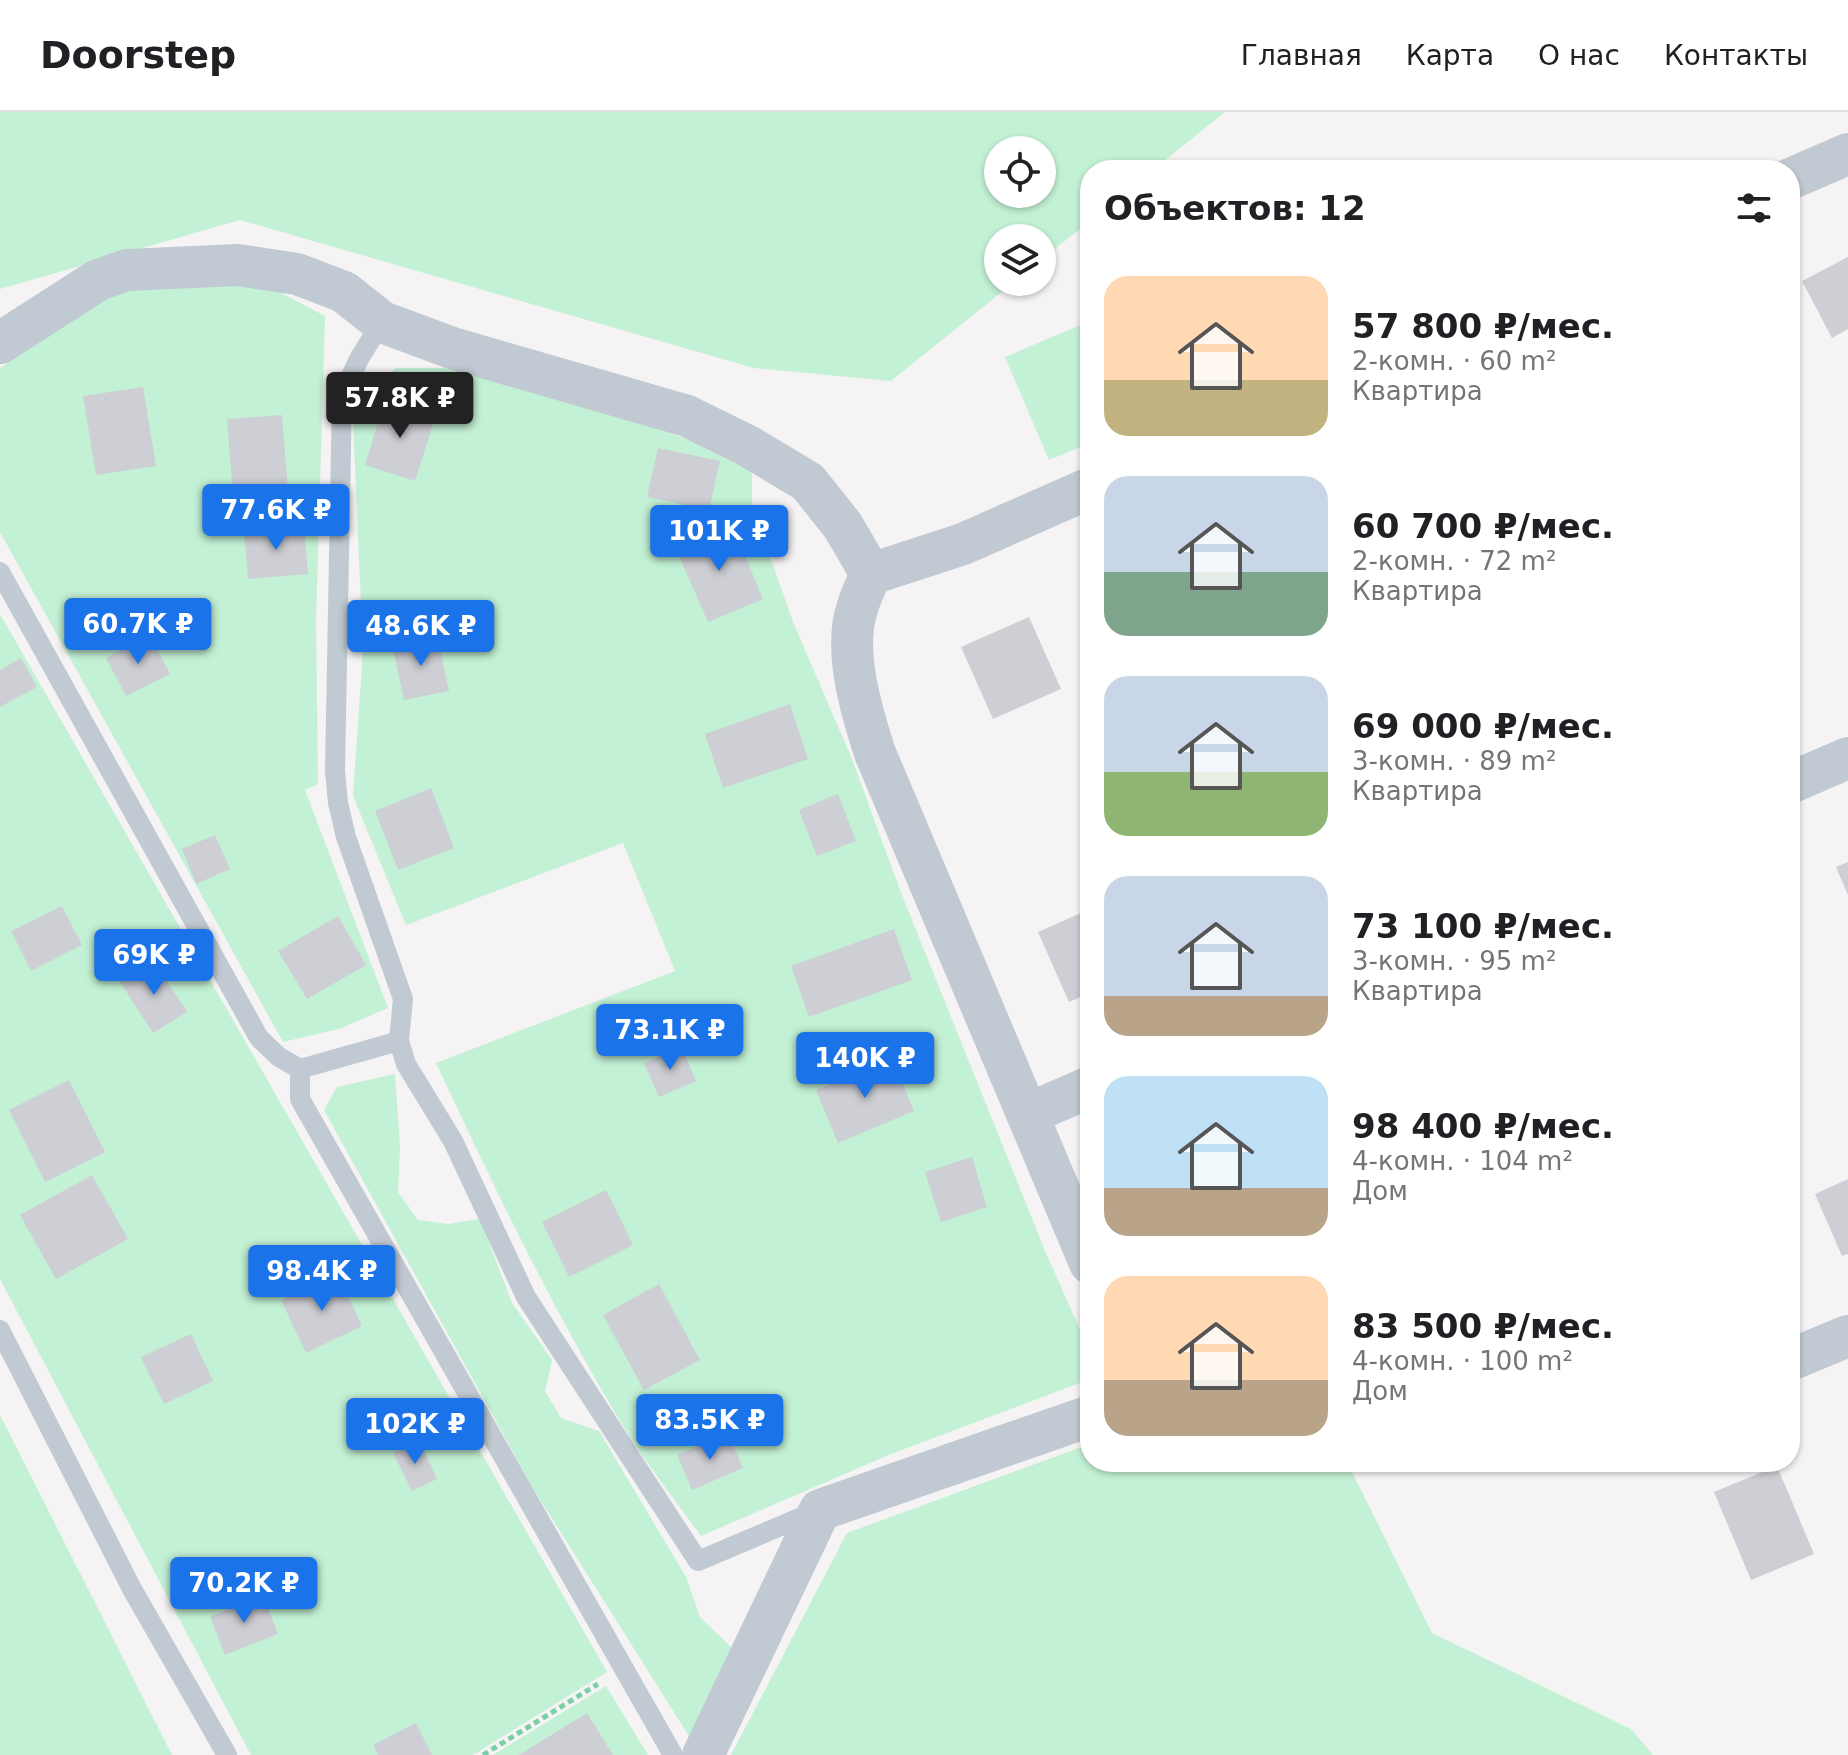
<!DOCTYPE html>
<html lang="ru">
<head>
<meta charset="utf-8">
<style>
  :root { --surface:#fff; --page:#f2f2f2; --text:#202124; --muted:#757577; --line:#e0e0e0; --accent:#1a73e8 }
  body { margin:0; font-family:"DejaVu Sans",sans-serif; background:var(--page); color:var(--text); height:100vh; display:flex; flex-direction:column; font-size:30px; white-space:nowrap }
  * { box-sizing:border-box; margin:0 }
  p { font-size:26px; color:var(--muted) }
  .icon { flex:none; width:44px; height:44px; fill:none; stroke:currentColor; stroke-width:2; stroke-linecap:round; stroke-linejoin:round }
  .map { position:relative; flex:1; overflow:hidden }
  .details { position:absolute; left:1080px; top:48px; width:720px; height:1312px; display:flex; flex-direction:column; background:var(--surface); border-radius:32px; box-shadow:0 2px 6px #0004 }
  .details>* { flex:none }
  .controls { position:absolute; left:984px; top:24px; display:grid; gap:16px }
  .controls a { display:grid; place-items:center; width:72px; height:72px; border-radius:50%; background:var(--surface); box-shadow:0 2px 6px #0004; font-size:40px }
  .price { position:absolute; translate:-50% -68px; padding:0 18px; border-radius:8px; background:var(--accent); color:#fff; font-size:26px; line-height:52px; filter:drop-shadow(0 2px 4px #0008) }
  .price::after { content:''; position:absolute; left:50%; top:48px; width:24px; height:18px; margin-left:-12px; background:inherit; clip-path:polygon(0 0,100% 0,50% 100%) }
  .price.selected { background:#222; color:#fff }
  ul { padding:0; list-style:none }
  li { display:flex; align-items:center; gap:24px; height:200px; padding:0 24px }
  li span { display:grid; place-items:center; flex:none; width:224px; height:160px; border-radius:24px; color:#555 }
  li>.icon { margin-inline-start:auto }
  span .icon { width:96px; height:96px; fill:#fffc; stroke-width:1 }
  li b { font-size:34px }
  h2 { display:flex; justify-content:space-between; align-items:center; height:96px; padding:0 24px; font-size:34px }
  header { display:flex; align-items:center; gap:48px; box-sizing:border-box; height:112px; padding:0 40px; background:var(--surface); border-bottom:2px solid var(--line) }
  header strong { font-size:38px }
  nav { display:flex; gap:44px; margin-inline-start:auto; font-size:28px }
  .map>svg:first-child { display:block }
  .green { fill:#c3f1d5; fill-rule:evenodd }
  .building { fill:#cdcfd5 }
  .lines { fill:none; stroke-linecap:round; stroke-linejoin:round }
  .path { stroke:#7ad0a6; stroke-width:5; stroke-dasharray:6 4; stroke-linecap:butt }
  .lane { stroke:#c1cad2; stroke-width:20 }
  .street { stroke:#c1cad2; stroke-width:42 }
</style>
</head>
<body>
<header>
<strong>Doorstep</strong>
<nav><a>Главная</a><a>Карта</a><a>О нас</a><a>Контакты</a></nav>
</header>
<div class="map">
<svg width="1848" height="1643" viewBox="0 0 1848 1643">
  <rect width="100%" height="100%" fill="#f5f3f3"/>
  <g class="green">
    <path d="M0,0H1225L1153,58H1090V109L1042,147V126H998V170H1014L891,269L754,256L240,108L0,177ZM998,38H1042V82H998Z"/>
    <path d="M260,170L325,204L316,508L318,672L305,678L388,896L339,917L283,930L0,420V256L123,173Z"/>
    <path d="M1090,209V331L1049,348L1005,245Z"/>
    <path d="M396,256H452L591,294L752,350V393L793,510L852,647L900,778L1045,1139L1090,1240V1267L891,1342L701,1424C674,1386 644,1349 620,1309C551,1194 493,1073 436,951L675,859L623,731L406,813L353,684L363,538L353,310L374,274Z"/>
    <path d="M0,502L607,1560L473,1643H251L0,1167Z"/>
    <path d="M395,962L400,1036L398,1080L418,1108L449,1112L480,1107L512,1191L552,1248L545,1279L561,1306L599,1319L686,1465L700,1505L739,1543L689,1624L534,1378L324,998L337,975Z"/>
    <path d="M0,1303L172,1643H0Z"/>
    <path d="M1090,1332V1350H1347L1432,1521L1631,1617L1653,1643H731L847,1421Z"/>
    <path d="M606,1574L648,1643H493Z"/>
  </g>
  <g class="building">
    <path d="M1848,145V217L1832,226L1802,169Z"/>
    <path d="M143,275L156,354L96,363L83,284Z"/>
    <path d="M385,287L436,303L415,369L365,353Z"/>
    <path d="M282,303L288,379L233,384L227,307Z"/>
    <path d="M658,336L720,349L709,398L647,385Z"/>
    <path d="M731,411L763,487L708,510L675,435Z"/>
    <path d="M304,413L308,462L248,467L244,418Z"/>
    <path d="M1029,505L1061,577L993,607L961,535Z"/>
    <path d="M150,523L170,562L126,584L106,546Z"/>
    <path d="M437,523L449,579L404,588L392,533Z"/>
    <path d="M21,546L37,575L0,595V558Z"/>
    <path d="M790,592L808,647L723,676L705,622Z"/>
    <path d="M431,676L454,736L398,758L375,699Z"/>
    <path d="M838,682L856,729L817,744L799,698Z"/>
    <path d="M215,723L230,757L196,772L182,737Z"/>
    <path d="M1848,750V783L1836,755Z"/>
    <path d="M62,794L82,833L31,859L11,819Z"/>
    <path d="M1090,797V881L1069,890L1038,820Z"/>
    <path d="M338,804L366,853L307,887L278,839Z"/>
    <path d="M894,817L912,868L809,905L791,854Z"/>
    <path d="M154,849L187,900L153,921L120,870Z"/>
    <path d="M682,935L696,969L659,985L644,951Z"/>
    <path d="M892,946L914,999L838,1031L816,978Z"/>
    <path d="M69,968L105,1040L45,1070L9,998Z"/>
    <path d="M972,1045L987,1095L941,1110L925,1060Z"/>
    <path d="M92,1063L128,1127L56,1167L20,1103Z"/>
    <path d="M1848,1067V1142L1842,1144L1815,1082Z"/>
    <path d="M606,1078L633,1133L569,1165L542,1110Z"/>
    <path d="M337,1161L362,1214L306,1241L281,1188Z"/>
    <path d="M659,1172L700,1248L644,1278L603,1203Z"/>
    <path d="M191,1222L213,1269L164,1292L141,1245Z"/>
    <path d="M728,1321L743,1356L692,1378L677,1343Z"/>
    <path d="M419,1328L437,1367L412,1379L393,1341Z"/>
    <path d="M1777,1354L1814,1442L1751,1468L1714,1380Z"/>
    <path d="M263,1483L278,1522L225,1543L210,1505Z"/>
    <path d="M587,1601L613,1643H519Z"/>
    <path d="M416,1611L432,1643H378L373,1633Z"/>
  </g>
  <g class="lines">
    <path class="path" d="M483,1643L598,1572"/>
    <g class="lane">
      <path d="M382,210L360,245L342,283L335,659L338,691L346,725L403,887L399,929L406,952L453,1029L526,1185L698,1449L816,1399"/>
      <path d="M0,460L259,926L279,945L300,957L399,929"/>
      <path d="M300,957V987L673,1643"/>
      <path d="M0,1218L132,1477L227,1643"/>
    </g>
    <g class="street">
      <path d="M1790,67L1848,42"/>
      <path d="M0,231L98,168L127,158L238,153L297,162L344,180L382,210L452,236L687,304L748,334L808,370L843,414L871,462"/>
      <path d="M871,462C866,474 860,485 857,497C843,539 862,601 875,641L1090,1151"/>
      <path d="M871,462L963,432L1090,376"/>
      <path d="M1790,671L1848,646"/>
      <path d="M1028,1002L1090,975"/>
      <path d="M1790,1248L1848,1224"/>
      <path d="M703,1643L820,1398L1090,1304"/>
    </g>
  </g>
</svg>
<div class="controls">
<a><svg class="icon" aria-label="locate" viewBox="0 0 24 24"><circle cx="12" cy="12" r="6"/><path d="M12 2v4M12 18v4M2 12h4M18 12h4"/></svg></a>
<a><svg class="icon" aria-label="layers" viewBox="0 0 24 24"><path d="M12 4l9 5-9 5-9-5zM3 14l9 5 9-5"/></svg></a>
</div>
<b class="price selected" style="left:400px;top:328px">57.8K ₽</b>
<b class="price" style="left:276px;top:440px">77.6K ₽</b>
<b class="price" style="left:719px;top:461px">101K ₽</b>
<b class="price" style="left:138px;top:554px">60.7K ₽</b>
<b class="price" style="left:421px;top:556px">48.6K ₽</b>
<b class="price" style="left:154px;top:885px">69K ₽</b>
<b class="price" style="left:670px;top:960px">73.1K ₽</b>
<b class="price" style="left:865px;top:988px">140K ₽</b>
<b class="price" style="left:322px;top:1201px">98.4K ₽</b>
<b class="price" style="left:710px;top:1350px">83.5K ₽</b>
<b class="price" style="left:415px;top:1354px">102K ₽</b>
<b class="price" style="left:244px;top:1513px">70.2K ₽</b>
<section class="details">
<h2>Объектов: 12<svg class="icon" aria-label="filters" viewBox="0 0 24 24"><path d="M4 7h16M4 17h16"/><circle cx="9" cy="7" r="2"/><circle cx="15" cy="17" r="2"/></svg></h2>
<ul>
<li><span style="background:linear-gradient(#ffd9b3 65%,#c2b280 0)"><svg class="icon" aria-label="home" viewBox="0 0 24 24"><path d="M3 11l9-7 9 7M6 9v11h12V9"/></svg></span><div><b>57 800 ₽/мес.</b><p>2-комн. · 60 m²</p><p>Квартира</p></div></li>
<li><span style="background:linear-gradient(#c9d6e8 60%,#7fa58c 0)"><svg class="icon" aria-label="home" viewBox="0 0 24 24"><path d="M3 11l9-7 9 7M6 9v11h12V9"/></svg></span><div><b>60 700 ₽/мес.</b><p>2-комн. · 72 m²</p><p>Квартира</p></div></li>
<li><span style="background:linear-gradient(#c9d6e8 60%,#8fb573 0)"><svg class="icon" aria-label="home" viewBox="0 0 24 24"><path d="M3 11l9-7 9 7M6 9v11h12V9"/></svg></span><div><b>69 000 ₽/мес.</b><p>3-комн. · 89 m²</p><p>Квартира</p></div></li>
<li><span style="background:linear-gradient(#c9d6e8 75%,#b9a48a 0)"><svg class="icon" aria-label="home" viewBox="0 0 24 24"><path d="M3 11l9-7 9 7M6 9v11h12V9"/></svg></span><div><b>73 100 ₽/мес.</b><p>3-комн. · 95 m²</p><p>Квартира</p></div></li>
<li><span style="background:linear-gradient(#bfe0f5 70%,#b9a48a 0)"><svg class="icon" aria-label="home" viewBox="0 0 24 24"><path d="M3 11l9-7 9 7M6 9v11h12V9"/></svg></span><div><b>98 400 ₽/мес.</b><p>4-комн. · 104 m²</p><p>Дом</p></div></li>
<li><span style="background:linear-gradient(#ffd9b3 65%,#b9a48a 0)"><svg class="icon" aria-label="home" viewBox="0 0 24 24"><path d="M3 11l9-7 9 7M6 9v11h12V9"/></svg></span><div><b>83 500 ₽/мес.</b><p>4-комн. · 100 m²</p><p>Дом</p></div></li>
</ul>
</section>
</div>
</body>
</html>
